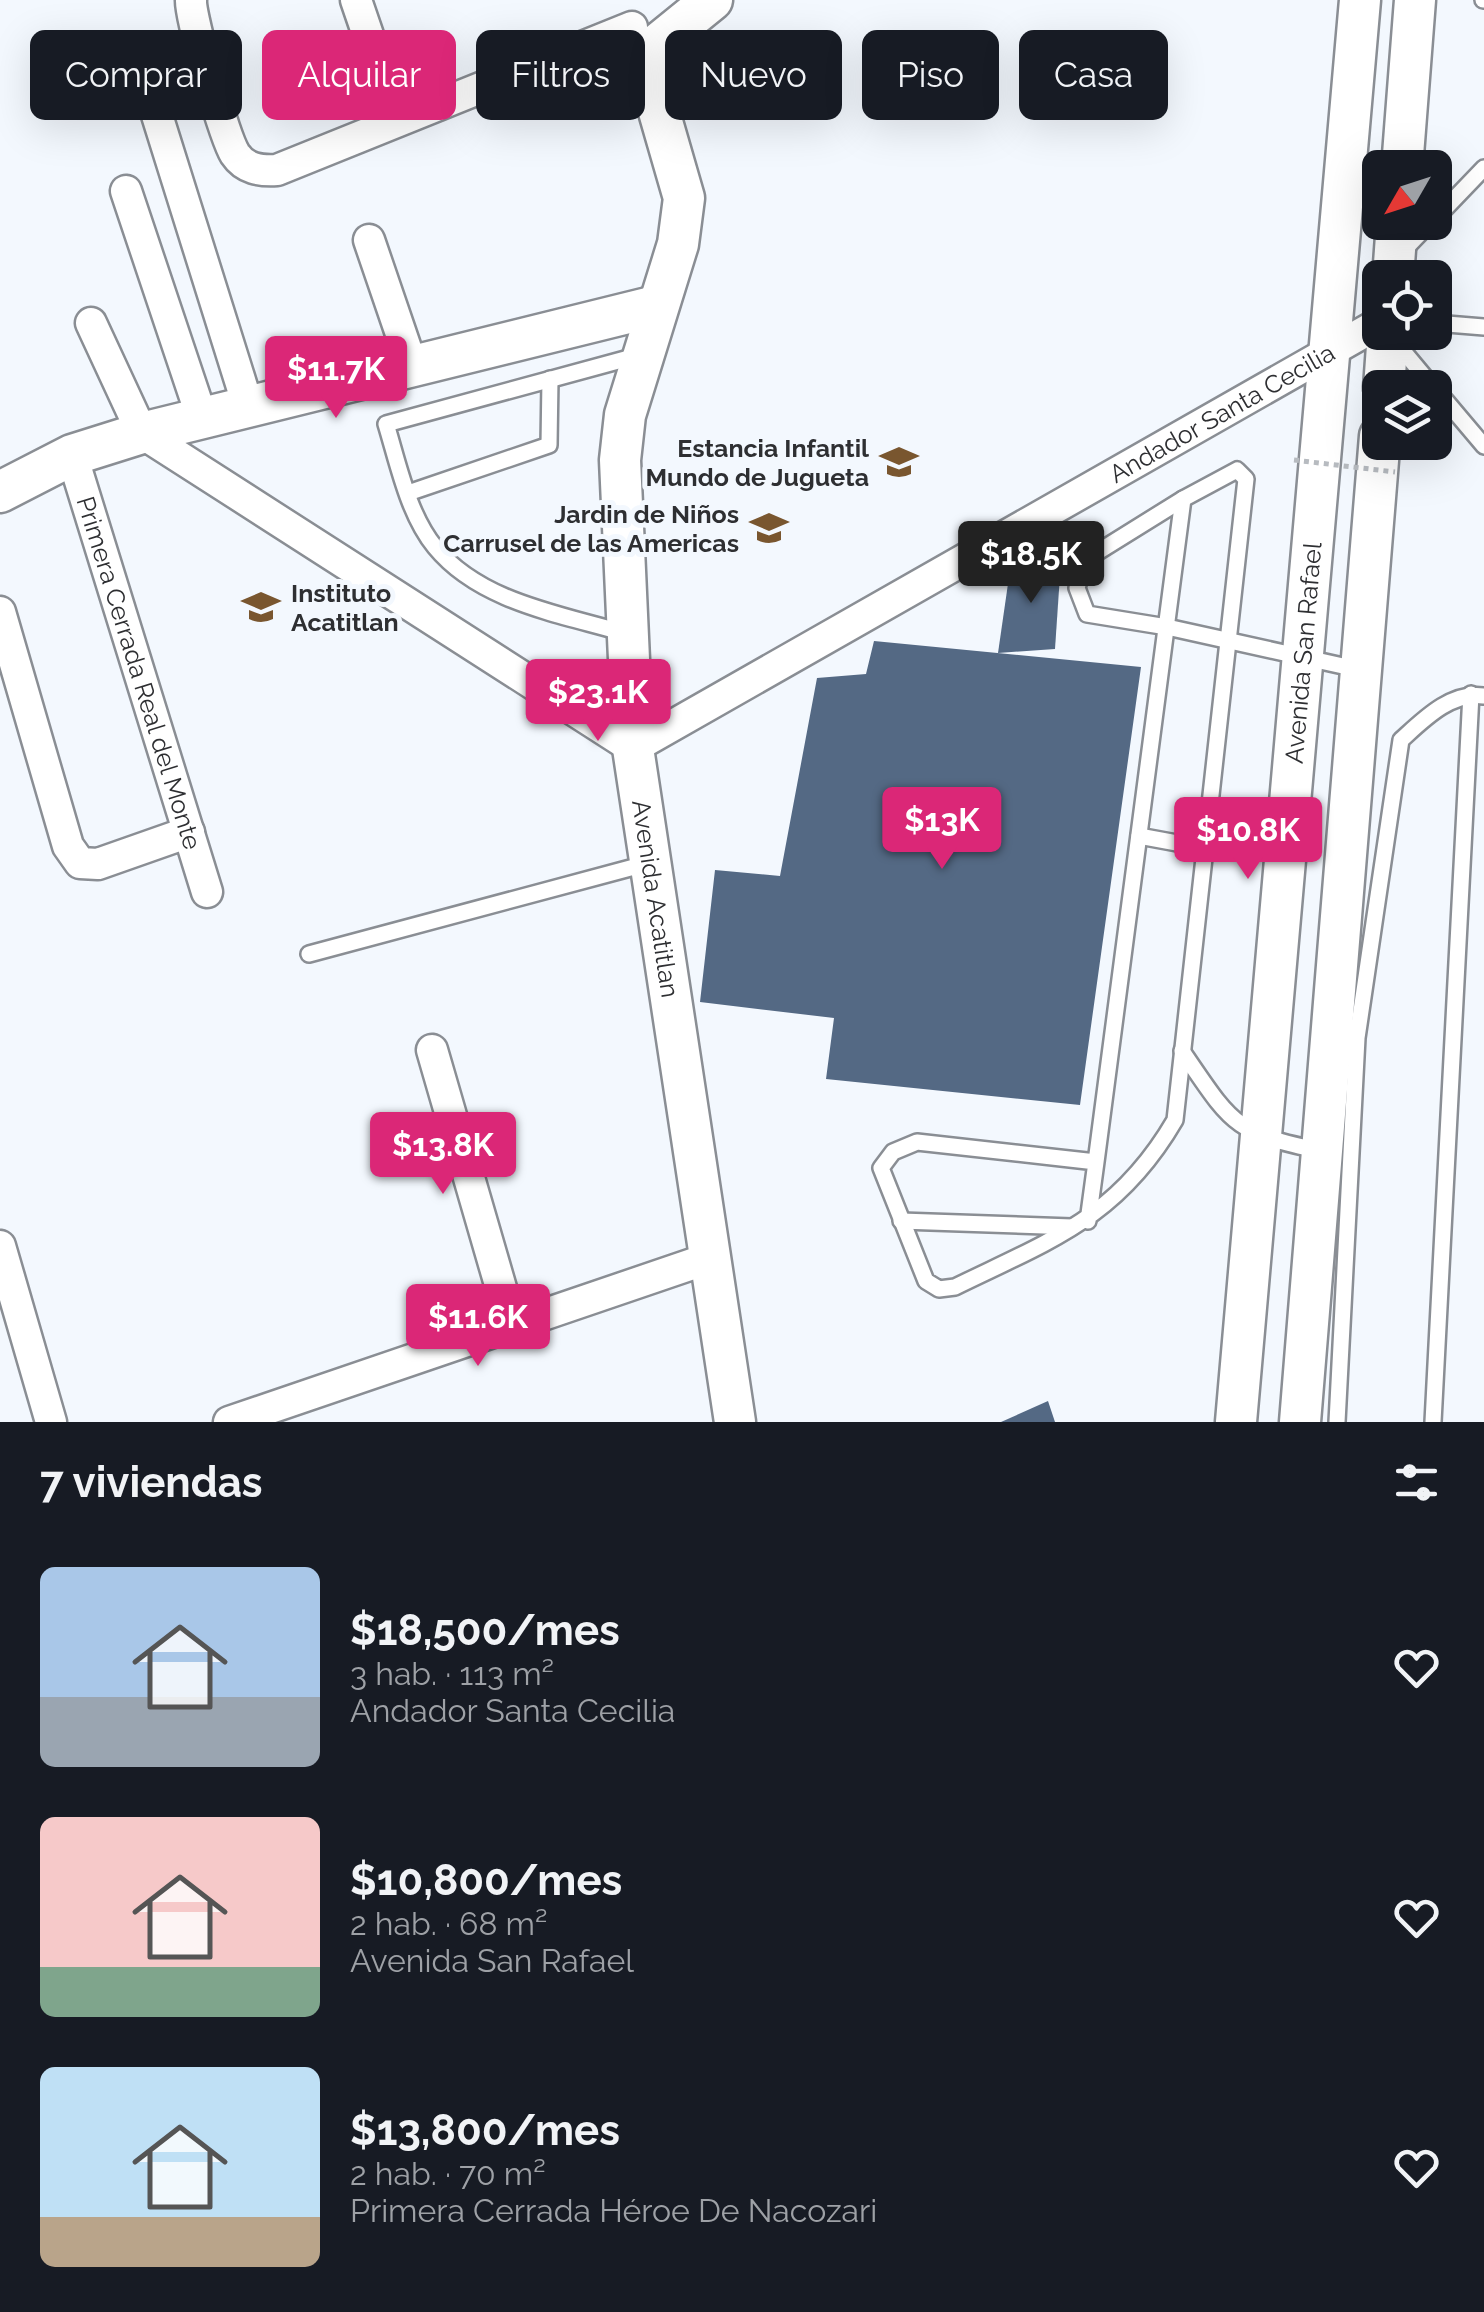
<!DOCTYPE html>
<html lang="es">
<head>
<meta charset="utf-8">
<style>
  :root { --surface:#171b24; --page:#242831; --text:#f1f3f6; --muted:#9ea1a6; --accent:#db2777 }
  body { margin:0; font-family:Raleway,sans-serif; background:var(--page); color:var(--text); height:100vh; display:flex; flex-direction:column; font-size:38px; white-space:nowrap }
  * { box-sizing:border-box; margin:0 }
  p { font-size:32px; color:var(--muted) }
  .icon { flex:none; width:55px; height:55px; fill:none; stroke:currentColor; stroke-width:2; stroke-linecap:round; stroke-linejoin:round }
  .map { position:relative; height:1422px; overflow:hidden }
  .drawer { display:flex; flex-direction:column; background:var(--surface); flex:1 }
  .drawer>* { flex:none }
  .banner { position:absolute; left:30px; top:30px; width:1425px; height:90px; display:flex; gap:20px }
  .needle { width:65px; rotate:231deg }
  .controls { position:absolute; left:1362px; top:150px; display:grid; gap:20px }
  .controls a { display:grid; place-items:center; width:90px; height:90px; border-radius:15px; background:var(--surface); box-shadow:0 10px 40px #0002; font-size:50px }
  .price { position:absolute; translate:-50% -85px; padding:0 22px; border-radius:10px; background:var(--accent); color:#fff; font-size:32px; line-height:65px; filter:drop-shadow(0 2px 5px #0008) }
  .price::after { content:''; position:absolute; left:50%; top:60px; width:30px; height:22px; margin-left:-15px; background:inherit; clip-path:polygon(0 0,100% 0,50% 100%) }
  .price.selected { background:#222; color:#fff }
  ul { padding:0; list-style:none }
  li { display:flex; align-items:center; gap:30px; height:250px; padding:0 40px }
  li span { display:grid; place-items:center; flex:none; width:280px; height:200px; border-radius:15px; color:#555 }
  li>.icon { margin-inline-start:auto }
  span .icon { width:120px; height:120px; fill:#fffc; stroke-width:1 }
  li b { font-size:42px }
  h2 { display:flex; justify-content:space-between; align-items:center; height:120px; padding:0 40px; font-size:42px }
  .tag { padding:0 35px; border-radius:15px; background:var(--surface); box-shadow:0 10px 40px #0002; font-size:35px; line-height:90px }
  .tag.selected { background:var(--accent); color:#fff }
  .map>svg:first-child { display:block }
  .building { fill:#546984 }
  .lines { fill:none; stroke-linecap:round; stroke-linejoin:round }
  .lane-casing { stroke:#8a8e94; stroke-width:20 }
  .street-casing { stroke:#8a8e94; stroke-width:35 }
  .secondary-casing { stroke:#8a8e94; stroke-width:45 }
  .lane { stroke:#fff; stroke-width:15 }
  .street { stroke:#fff; stroke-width:30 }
  .secondary { stroke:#fff; stroke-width:40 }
  .path-bridge { stroke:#b7bbc0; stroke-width:5; stroke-dasharray:5 5; stroke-linecap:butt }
  .labels { text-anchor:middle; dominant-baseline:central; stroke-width:10; stroke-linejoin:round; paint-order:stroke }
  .street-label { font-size:25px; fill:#2e2f32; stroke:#f3f8fe }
  .poi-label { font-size:25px; font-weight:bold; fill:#2e2f32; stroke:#f3f8fe; text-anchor:end }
</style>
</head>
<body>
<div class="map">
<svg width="1484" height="1422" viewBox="0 0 1484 1422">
  <rect width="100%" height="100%" fill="#f3f8fe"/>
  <g class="building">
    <path d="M1012,556L1061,560L1055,649L998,653Z"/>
    <path d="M874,641L1141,667L1080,1105L826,1079L834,1018L700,1002L715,870L780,876L817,678L866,674Z"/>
    <path d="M1048,1401L1055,1422H1001Z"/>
  </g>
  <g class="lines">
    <g class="lane-casing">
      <g id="lane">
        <path d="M1483,0H1484"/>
        <path d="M1435,219L1484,168"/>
        <path d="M1404,250L1431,222"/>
        <path d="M1435,323L1484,327"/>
        <path d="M1394,340L1434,388"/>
        <path d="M1435,388L1484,446"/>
        <path d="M408,493L549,445L550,379"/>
        <path d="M1183,499L1085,560L1077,588L1087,614L1167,627L1361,670"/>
        <path d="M624,633C560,614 480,602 435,547C408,514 398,463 386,424L640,355"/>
        <path d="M1139,836L1204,848"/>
        <path d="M309,954L649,863"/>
        <path d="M1182,1051C1232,1124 1233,1133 1322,1151"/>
        <path d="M901,1221L1072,1227"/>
        <path d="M1088,1221L1096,1162L917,1142L893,1152L881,1168L926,1281L939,1289L955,1287C1051,1240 1118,1218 1175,1120L1246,479L1237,470L1183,499L1096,1162"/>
        <path d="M1337,1422L1357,1038L1401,740C1423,720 1451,691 1484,696"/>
        <path d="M1433,1422L1471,694"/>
      </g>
    </g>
    <g class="street-casing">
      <g id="street">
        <path d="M191,0C190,18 225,138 235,154C245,169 260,171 277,170L632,27"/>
        <path d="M356,0L397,120"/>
        <path d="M204,49L159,61L147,73L146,80L248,406"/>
        <path d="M126,191L202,418"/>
        <path d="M369,240L412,366"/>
        <path id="s1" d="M91,323L142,433L633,748L1380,323"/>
        <path id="s2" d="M72,455L207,892"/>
        <path d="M0,612L68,846L80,863L98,864L189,832"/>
        <path d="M432,1050L512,1326"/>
        <path d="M0,1246L51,1422"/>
        <path d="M229,1422L707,1259"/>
      </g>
    </g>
    <g class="secondary-casing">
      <g id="secondary">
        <path id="s3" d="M712,0L643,56L684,198L678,244L625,415L620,460L633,748L735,1422"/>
        <path d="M1402,168L1415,0"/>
        <path d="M1393,278L1397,222"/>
        <path d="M1384,388L1388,332"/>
        <path d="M0,492L72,455L142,433L656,306"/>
        <path id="s4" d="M1236,1422L1360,0"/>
        <path d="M1300,1422L1380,436"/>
      </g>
    </g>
    <use href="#lane" class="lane"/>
    <use href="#street" class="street"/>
    <use href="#secondary" class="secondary"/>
    <path class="path-bridge" d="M1294,460L1395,472"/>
  </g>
  <defs>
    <g id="school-bare" transform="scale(3)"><path d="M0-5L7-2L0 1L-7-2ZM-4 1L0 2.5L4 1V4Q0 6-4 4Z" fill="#79562f" stroke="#f3f8fe" stroke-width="2.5" paint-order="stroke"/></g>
  </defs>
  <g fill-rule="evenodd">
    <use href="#school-bare" x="899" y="462"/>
    <use href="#school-bare" x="769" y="528"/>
    <use href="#school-bare" x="261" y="607"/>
  </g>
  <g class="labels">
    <g class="street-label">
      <text stroke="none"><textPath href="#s1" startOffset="1382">Andador Santa Cecilia</textPath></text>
      <text stroke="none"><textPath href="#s4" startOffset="772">Avenida San Rafael</textPath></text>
      <text stroke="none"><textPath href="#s2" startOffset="228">Primera Cerrada Real del Monte</textPath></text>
      <text stroke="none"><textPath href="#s3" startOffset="948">Avenida Acatitlan</textPath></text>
    </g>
    <g class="poi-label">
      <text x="869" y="448">Estancia Infantil<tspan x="869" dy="29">Mundo de Jugueta</tspan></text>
      <text x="739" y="514">Jardin de Niños<tspan x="739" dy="29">Carrusel de las Americas</tspan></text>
      <text x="291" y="593" text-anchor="start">Instituto<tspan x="291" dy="29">Acatitlan</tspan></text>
    </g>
  </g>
</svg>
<div class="controls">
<a><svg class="needle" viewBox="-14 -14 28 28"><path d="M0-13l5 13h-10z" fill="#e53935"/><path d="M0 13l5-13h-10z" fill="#9ea1a6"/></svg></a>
<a><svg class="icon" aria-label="locate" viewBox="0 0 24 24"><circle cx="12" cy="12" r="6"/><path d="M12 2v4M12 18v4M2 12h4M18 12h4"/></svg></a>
<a><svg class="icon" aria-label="layers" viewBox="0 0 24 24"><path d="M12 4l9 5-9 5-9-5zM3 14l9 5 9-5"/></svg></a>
</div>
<b class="price" style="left:336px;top:421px">$11.7K</b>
<b class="price selected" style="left:1031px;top:606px">$18.5K</b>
<b class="price" style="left:598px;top:744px">$23.1K</b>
<b class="price" style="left:942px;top:872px">$13K</b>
<b class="price" style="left:1248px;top:882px">$10.8K</b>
<b class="price" style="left:443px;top:1197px">$13.8K</b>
<b class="price" style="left:478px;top:1369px">$11.6K</b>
<div class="banner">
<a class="tag">Comprar</a>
<a class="tag selected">Alquilar</a>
<a class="tag">Filtros</a>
<a class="tag">Nuevo</a>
<a class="tag">Piso</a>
<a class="tag">Casa</a>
</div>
</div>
<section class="drawer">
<h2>7 viviendas<svg class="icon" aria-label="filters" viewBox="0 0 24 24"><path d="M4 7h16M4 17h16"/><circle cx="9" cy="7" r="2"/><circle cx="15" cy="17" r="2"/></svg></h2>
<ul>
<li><span style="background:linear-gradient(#a9c7e8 65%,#9aa5b1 0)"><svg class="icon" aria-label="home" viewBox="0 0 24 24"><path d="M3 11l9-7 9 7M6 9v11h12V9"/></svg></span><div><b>$18,500/mes</b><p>3 hab. · 113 m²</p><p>Andador Santa Cecilia</p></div><svg class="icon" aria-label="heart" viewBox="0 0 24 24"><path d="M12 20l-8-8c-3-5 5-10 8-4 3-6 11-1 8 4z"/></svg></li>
<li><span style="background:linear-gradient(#f6c9c9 75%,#7fa58c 0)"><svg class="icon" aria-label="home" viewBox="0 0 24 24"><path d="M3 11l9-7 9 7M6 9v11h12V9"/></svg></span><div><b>$10,800/mes</b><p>2 hab. · 68 m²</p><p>Avenida San Rafael</p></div><svg class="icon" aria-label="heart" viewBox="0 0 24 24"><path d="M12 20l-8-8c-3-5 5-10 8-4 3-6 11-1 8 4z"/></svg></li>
<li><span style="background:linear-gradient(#bfe0f5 75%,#b9a48a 0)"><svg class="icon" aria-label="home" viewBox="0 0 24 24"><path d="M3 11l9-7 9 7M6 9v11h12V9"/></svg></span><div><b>$13,800/mes</b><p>2 hab. · 70 m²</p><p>Primera Cerrada Héroe De Nacozari</p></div><svg class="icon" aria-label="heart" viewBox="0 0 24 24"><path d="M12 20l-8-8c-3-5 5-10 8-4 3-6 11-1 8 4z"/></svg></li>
</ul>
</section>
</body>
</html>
